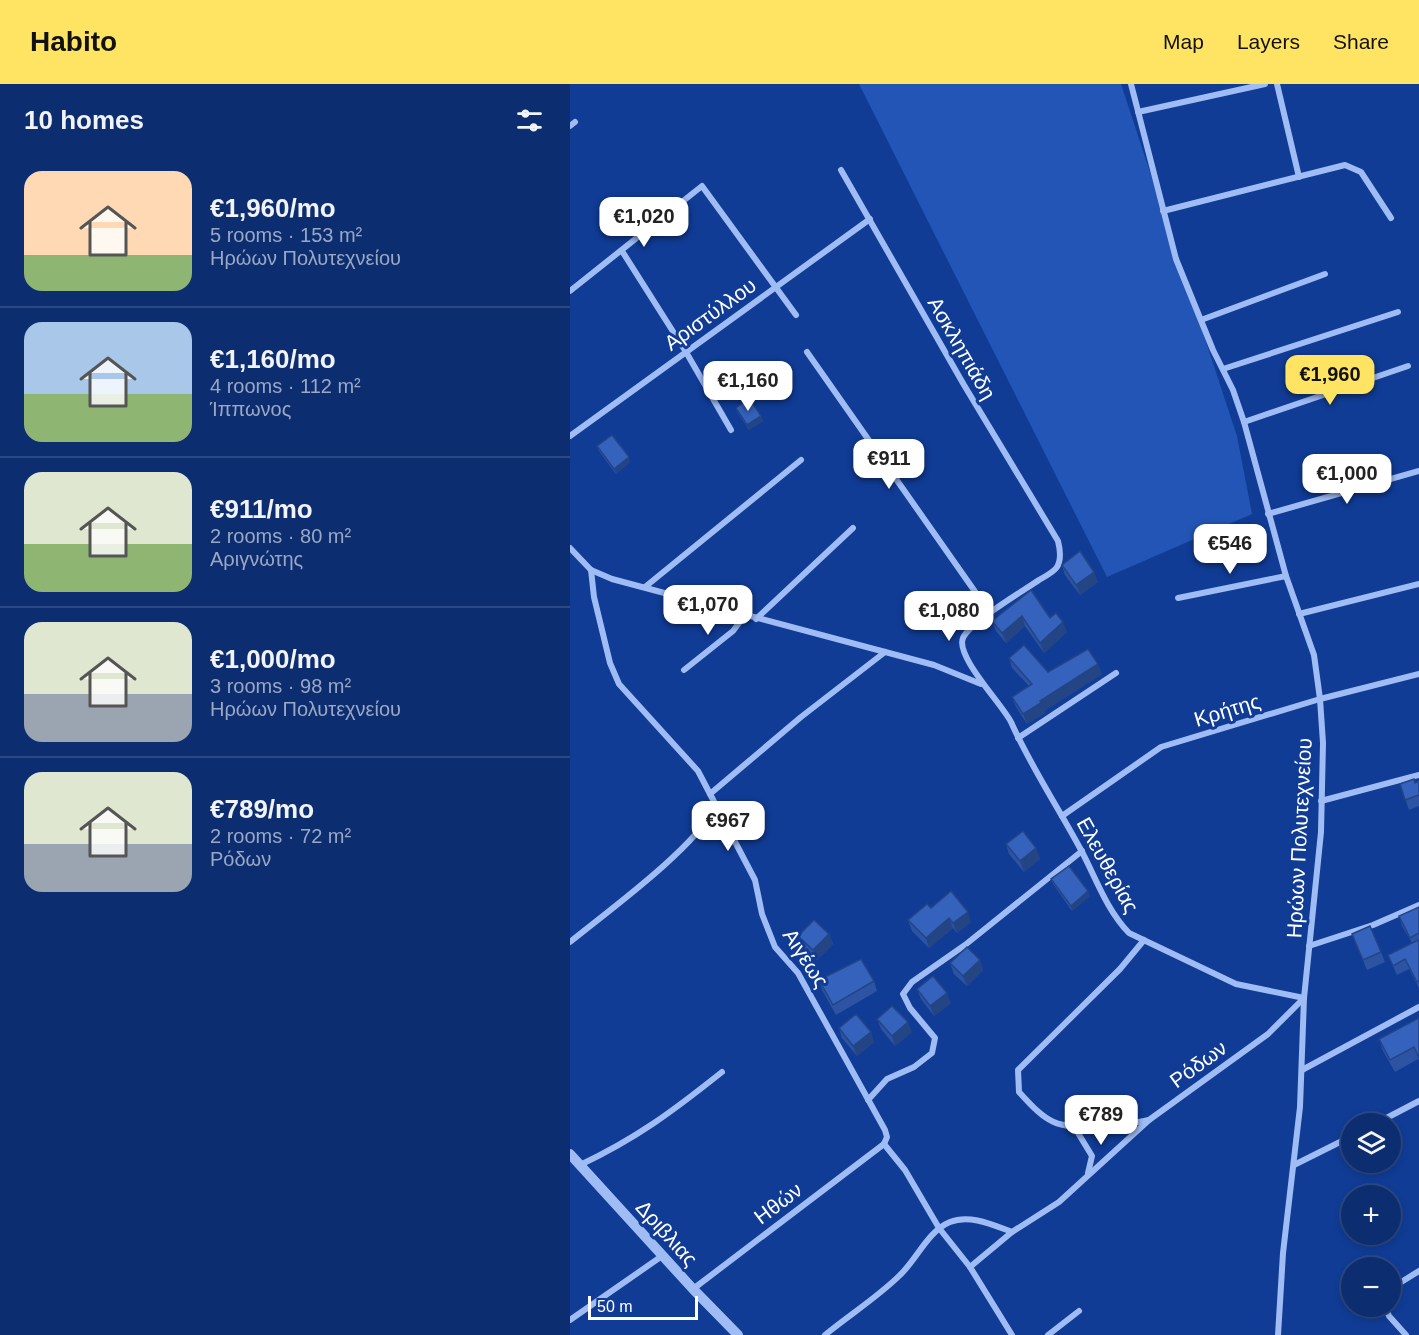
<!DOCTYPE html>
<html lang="en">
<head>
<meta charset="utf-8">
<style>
  :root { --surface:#0c2d70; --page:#1a3978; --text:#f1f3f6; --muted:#9aa8c3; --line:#2c4983; --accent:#ffe362 }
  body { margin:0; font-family:Arial,sans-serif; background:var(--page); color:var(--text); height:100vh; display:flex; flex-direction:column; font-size:22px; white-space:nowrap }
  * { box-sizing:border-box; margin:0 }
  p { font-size:20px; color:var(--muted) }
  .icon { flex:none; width:33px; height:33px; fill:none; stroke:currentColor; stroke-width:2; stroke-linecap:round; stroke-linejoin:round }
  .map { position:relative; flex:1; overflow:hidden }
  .side { display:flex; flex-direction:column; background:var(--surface); width:570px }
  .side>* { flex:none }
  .controls { position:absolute; left:771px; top:1029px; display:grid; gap:12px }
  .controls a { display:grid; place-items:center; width:60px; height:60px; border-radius:50%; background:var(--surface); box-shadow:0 3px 9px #0003,0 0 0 2px var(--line); font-size:30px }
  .scale { position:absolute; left:18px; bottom:15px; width:110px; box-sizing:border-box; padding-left:6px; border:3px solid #fff; border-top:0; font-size:16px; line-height:21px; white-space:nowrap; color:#fff; -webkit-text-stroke:4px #103c96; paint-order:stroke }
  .price { position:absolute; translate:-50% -51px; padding:0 14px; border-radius:12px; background:#fff; color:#222; font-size:20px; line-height:39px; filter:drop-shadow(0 2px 3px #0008) }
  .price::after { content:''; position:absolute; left:50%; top:36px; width:18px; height:14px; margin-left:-9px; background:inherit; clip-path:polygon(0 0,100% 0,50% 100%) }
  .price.selected { background:var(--accent); color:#111 }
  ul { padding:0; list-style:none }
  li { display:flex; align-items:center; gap:18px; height:150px; padding:0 24px }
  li+li { border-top:2px solid var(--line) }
  li span { display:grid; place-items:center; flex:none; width:168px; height:120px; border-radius:18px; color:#555 }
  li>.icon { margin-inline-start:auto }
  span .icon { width:72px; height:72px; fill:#fffc; stroke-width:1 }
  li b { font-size:26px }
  h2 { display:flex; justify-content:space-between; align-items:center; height:72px; padding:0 24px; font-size:26px }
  header { display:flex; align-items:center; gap:36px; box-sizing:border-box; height:84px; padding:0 30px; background:var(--accent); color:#111 }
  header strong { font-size:28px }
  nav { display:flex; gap:33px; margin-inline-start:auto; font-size:21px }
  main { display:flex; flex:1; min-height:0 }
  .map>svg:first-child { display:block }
  .green { fill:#2255b5 }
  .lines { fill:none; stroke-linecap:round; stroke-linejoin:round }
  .minor { stroke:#9fbcf4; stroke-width:6 }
  .tertiary { stroke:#9fbcf4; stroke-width:10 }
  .wall { fill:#2d54a2 }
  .shaded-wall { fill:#244584 }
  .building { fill:#3462bc; stroke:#244584; stroke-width:1.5 }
  .labels { text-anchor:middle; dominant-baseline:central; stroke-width:6; stroke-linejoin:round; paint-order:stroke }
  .street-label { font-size:21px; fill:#fff; stroke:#103c96 }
</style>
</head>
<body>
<header>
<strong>Habito</strong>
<nav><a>Map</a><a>Layers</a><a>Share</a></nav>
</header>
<main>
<section class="side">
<h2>10 homes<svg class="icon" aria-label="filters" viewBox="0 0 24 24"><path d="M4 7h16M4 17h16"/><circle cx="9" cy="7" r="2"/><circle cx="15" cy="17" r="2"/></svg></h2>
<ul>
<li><span style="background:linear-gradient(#ffd9b3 70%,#8fb573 0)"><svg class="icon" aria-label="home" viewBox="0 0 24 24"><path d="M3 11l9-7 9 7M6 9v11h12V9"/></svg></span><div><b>€1,960/mo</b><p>5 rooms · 153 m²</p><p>Ηρώων Πολυτεχνείου</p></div></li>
<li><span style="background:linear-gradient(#a9c7e8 60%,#8fb573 0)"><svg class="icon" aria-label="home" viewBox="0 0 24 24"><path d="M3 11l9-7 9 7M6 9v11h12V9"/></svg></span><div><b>€1,160/mo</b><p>4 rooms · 112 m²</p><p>Ίππωνος</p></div></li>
<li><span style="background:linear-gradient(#dfe7d0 60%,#8fb573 0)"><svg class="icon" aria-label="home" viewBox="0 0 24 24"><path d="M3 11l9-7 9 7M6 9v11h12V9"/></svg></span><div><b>€911/mo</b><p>2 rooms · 80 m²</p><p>Αριγνώτης</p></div></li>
<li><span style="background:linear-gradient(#dfe7d0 60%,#9aa5b1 0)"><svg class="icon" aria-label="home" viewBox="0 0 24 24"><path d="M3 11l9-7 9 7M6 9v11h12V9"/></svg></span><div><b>€1,000/mo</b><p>3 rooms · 98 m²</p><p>Ηρώων Πολυτεχνείου</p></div></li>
<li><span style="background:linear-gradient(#dfe7d0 60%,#9aa5b1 0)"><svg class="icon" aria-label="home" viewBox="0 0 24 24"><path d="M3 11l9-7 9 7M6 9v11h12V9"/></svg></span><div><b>€789/mo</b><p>2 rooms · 72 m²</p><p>Ρόδων</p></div></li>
</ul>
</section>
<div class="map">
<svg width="849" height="1251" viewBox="0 0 849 1251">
  <rect width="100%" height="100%" fill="#103c96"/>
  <path class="green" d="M289,0H551L667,352L682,430L537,493Z"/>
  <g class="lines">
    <g class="minor">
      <path d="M561,0L606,175L643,266L663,306L674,338L716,492L744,571L750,615L753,659L751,748L734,914L730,1023L713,1169L708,1251"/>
      <path d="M707,0L729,93"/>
      <path d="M568,28L695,0"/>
      <path d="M0,42L5,38"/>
      <path d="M271,86L394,301L488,457C490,465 492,475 487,483C484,488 474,493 469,496C453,507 399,539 393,554C385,572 432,620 441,638C461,683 488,723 511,766C526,794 536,825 559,849L666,900L734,914"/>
      <path d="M593,127L775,81L791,88L821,134"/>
      <path d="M52,167L116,268L161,346"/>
      <path d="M0,207L132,102L226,231"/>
      <path d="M631,236L755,190"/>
      <path d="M237,268L420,529"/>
      <path d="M653,285L828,228"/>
      <path d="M674,338L838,282"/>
      <path d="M0,352L300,135"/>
      <path d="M698,430L849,387"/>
      <path d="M0,464L21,486L42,495L364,581L411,600"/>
      <path d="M21,486L24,513L40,579L49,600L128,687L185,796L192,830L205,863L228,889L315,1046L317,1053L314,1060"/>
      <path d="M75,503L231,376"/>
      <path d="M608,514L716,492"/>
      <path d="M729,530L849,500"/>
      <path d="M186,535L283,444"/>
      <path d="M114,586L163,547L175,531"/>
      <path d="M448,654L546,589"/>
      <path d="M140,710L231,633L315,568"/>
      <path d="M751,717L849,691"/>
      <path d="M492,732L591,663L750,615L849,590"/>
      <path d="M574,856L550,885L448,986L449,1008C478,1040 485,1044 527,1042C545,1041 561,1040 579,1036"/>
      <path d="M0,858C42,824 121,767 147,722"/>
      <path d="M739,862L803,841L849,821"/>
      <path d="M732,986L849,923"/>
      <path d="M298,1016L317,995L344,983L362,969L365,954L340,924L333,910L342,898L395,861L512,767"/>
      <path d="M805,1040L849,1017"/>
      <path d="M505,1044L522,1072L518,1089"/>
      <path d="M314,1060L335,1086L369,1144L400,1183L442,1251"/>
      <path d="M10,1081C67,1054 103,1027 152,988"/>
      <path d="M724,1081L782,1052"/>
      <path d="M400,1183L442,1148L489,1118L579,1036L698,950L734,914"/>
      <path d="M123,1205L314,1060"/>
      <path d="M820,1205L849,1187"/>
      <path d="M815,1222L819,1232L836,1251"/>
      <path d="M0,1236L92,1172"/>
      <path d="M255,1251C279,1231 308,1213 330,1191C347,1175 358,1147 380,1138C400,1130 423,1141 442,1148"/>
      <path d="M478,1251L509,1227"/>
    </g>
    <path class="tertiary" d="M0,1070L123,1205L168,1251"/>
  </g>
  <g class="wall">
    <path d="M166,324L191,332L193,337L179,346L168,329Z"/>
    <path d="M27,362L60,378L46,390L29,367Z"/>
    <path d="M492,481L528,498L510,511L495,491Z"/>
    <path d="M461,506L480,534L497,548L474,569L455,542L436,559L426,547L422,537Z"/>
    <path d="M439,574L478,588L532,590L474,627L475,629L457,640L446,623L442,613L459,602L442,584Z"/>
    <path d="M849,697V722L839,726L830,700L845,699Z"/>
    <path d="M436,760L466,764L470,775L454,788L439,770Z"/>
    <path d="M481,795L520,812L502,827L483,800Z"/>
    <path d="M849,823V904L839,885L827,891L818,871L842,859L832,842L829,832Z"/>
    <path d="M361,824L401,838L387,849L383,844L359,864L342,847L338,836Z"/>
    <path d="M259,850L263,860L247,876L232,862L228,852Z"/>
    <path d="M782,850L811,868L815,878L797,886Z"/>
    <path d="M410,876L413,886L397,902L384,890L380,879Z"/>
    <path d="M249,896L304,897L307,907L266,931L252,906Z"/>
    <path d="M347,905L381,919L364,932L351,915Z"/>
    <path d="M849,934V977L848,975L825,988L813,967L809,955Z"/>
    <path d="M307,935L342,948L325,962L311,945Z"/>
    <path d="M269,944L304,958L287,972L272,954Z"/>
  </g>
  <g class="shaded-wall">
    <path d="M191,332L193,337L179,346L177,341Z"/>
    <path d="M59,373L60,378L46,390L44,385Z"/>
    <path d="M524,488L528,498L510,511L506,501Z"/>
    <path d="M452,532L455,542L436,559L432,549Z"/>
    <path d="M493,538L497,548L474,569L470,559Z"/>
    <path d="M528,580L532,590L474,627L475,629L457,640L453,630L470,617Z"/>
    <path d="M466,764L470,775L454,788L450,777Z"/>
    <path d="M518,807L520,812L502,827L501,822Z"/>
    <path d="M398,828L401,838L387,849L383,839Z"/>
    <path d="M379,834L383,844L359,864L356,854Z"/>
    <path d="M259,850L263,860L247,876L243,866Z"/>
    <path d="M410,876L413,886L397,902L393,892Z"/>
    <path d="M377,909L381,919L364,932L360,922Z"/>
    <path d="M338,938L342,948L325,962L322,952Z"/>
    <path d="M301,948L304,958L287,972L283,962Z"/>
  </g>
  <g class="building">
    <path d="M179,314L191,332L177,341L166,324Z"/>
    <path d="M42,351L59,373L44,385L27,362Z"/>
    <path d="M510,467L524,488L506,501L492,481Z"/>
    <path d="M461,506L480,534L486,529L493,538L470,559L452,532L432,549L422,537Z"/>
    <path d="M454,561L478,588L518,565L528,580L470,617L471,619L453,630L442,613L462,600L439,574Z"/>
    <path d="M844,695L845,699L849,697V711L835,716L830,700Z"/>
    <path d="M453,747L466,764L450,777L436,760Z"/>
    <path d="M499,782L518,807L501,822L481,795Z"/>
    <path d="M381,807L398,828L383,839L379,834L356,854L338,836L357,820L361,824Z"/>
    <path d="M849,823V849L840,854L829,832Z"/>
    <path d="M244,836L259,850L243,866L228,852Z"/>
    <path d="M800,842L811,868L793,876L782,850Z"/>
    <path d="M848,856L849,859V897L847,898L835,875L823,882L818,871Z"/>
    <path d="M397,863L410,876L393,892L380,879Z"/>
    <path d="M291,875L304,897L263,921L249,896Z"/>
    <path d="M363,892L377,909L360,922L347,905Z"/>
    <path d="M322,922L338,938L322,952L307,935Z"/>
    <path d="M286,930L301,948L283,962L269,944Z"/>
    <path d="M849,934V974L844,963L820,976L809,955Z"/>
  </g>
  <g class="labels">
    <g class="street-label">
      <text transform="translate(140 230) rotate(-36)">Αριστύλλου</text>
      <text transform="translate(392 264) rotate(60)">Ασκληπιάδη</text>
      <text transform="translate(657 626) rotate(-17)">Κρήτης</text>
      <text transform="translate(729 754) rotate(-87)">Ηρώων Πολυτεχνείου</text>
      <text transform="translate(538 781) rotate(61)">Ελευθερίας</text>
      <text transform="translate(236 874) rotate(57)">Αιγέως</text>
      <text transform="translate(628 980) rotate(-36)">Ρόδων</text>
      <text transform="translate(208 1119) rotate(-37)">Ηθών</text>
      <text transform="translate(97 1149) rotate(48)">Δριβλιας</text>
    </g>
  </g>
</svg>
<div class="controls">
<a><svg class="icon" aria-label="layers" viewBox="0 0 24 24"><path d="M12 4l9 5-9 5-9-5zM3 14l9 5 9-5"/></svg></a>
<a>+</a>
<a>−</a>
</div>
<div class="scale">50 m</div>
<b class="price" style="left:74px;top:164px">€1,020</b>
<b class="price selected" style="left:760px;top:322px">€1,960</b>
<b class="price" style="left:178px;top:328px">€1,160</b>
<b class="price" style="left:319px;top:406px">€911</b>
<b class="price" style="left:777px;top:421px">€1,000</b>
<b class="price" style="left:660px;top:491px">€546</b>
<b class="price" style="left:138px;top:552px">€1,070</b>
<b class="price" style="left:379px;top:558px">€1,080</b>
<b class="price" style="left:158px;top:768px">€967</b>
<b class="price" style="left:531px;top:1062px">€789</b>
</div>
</main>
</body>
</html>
